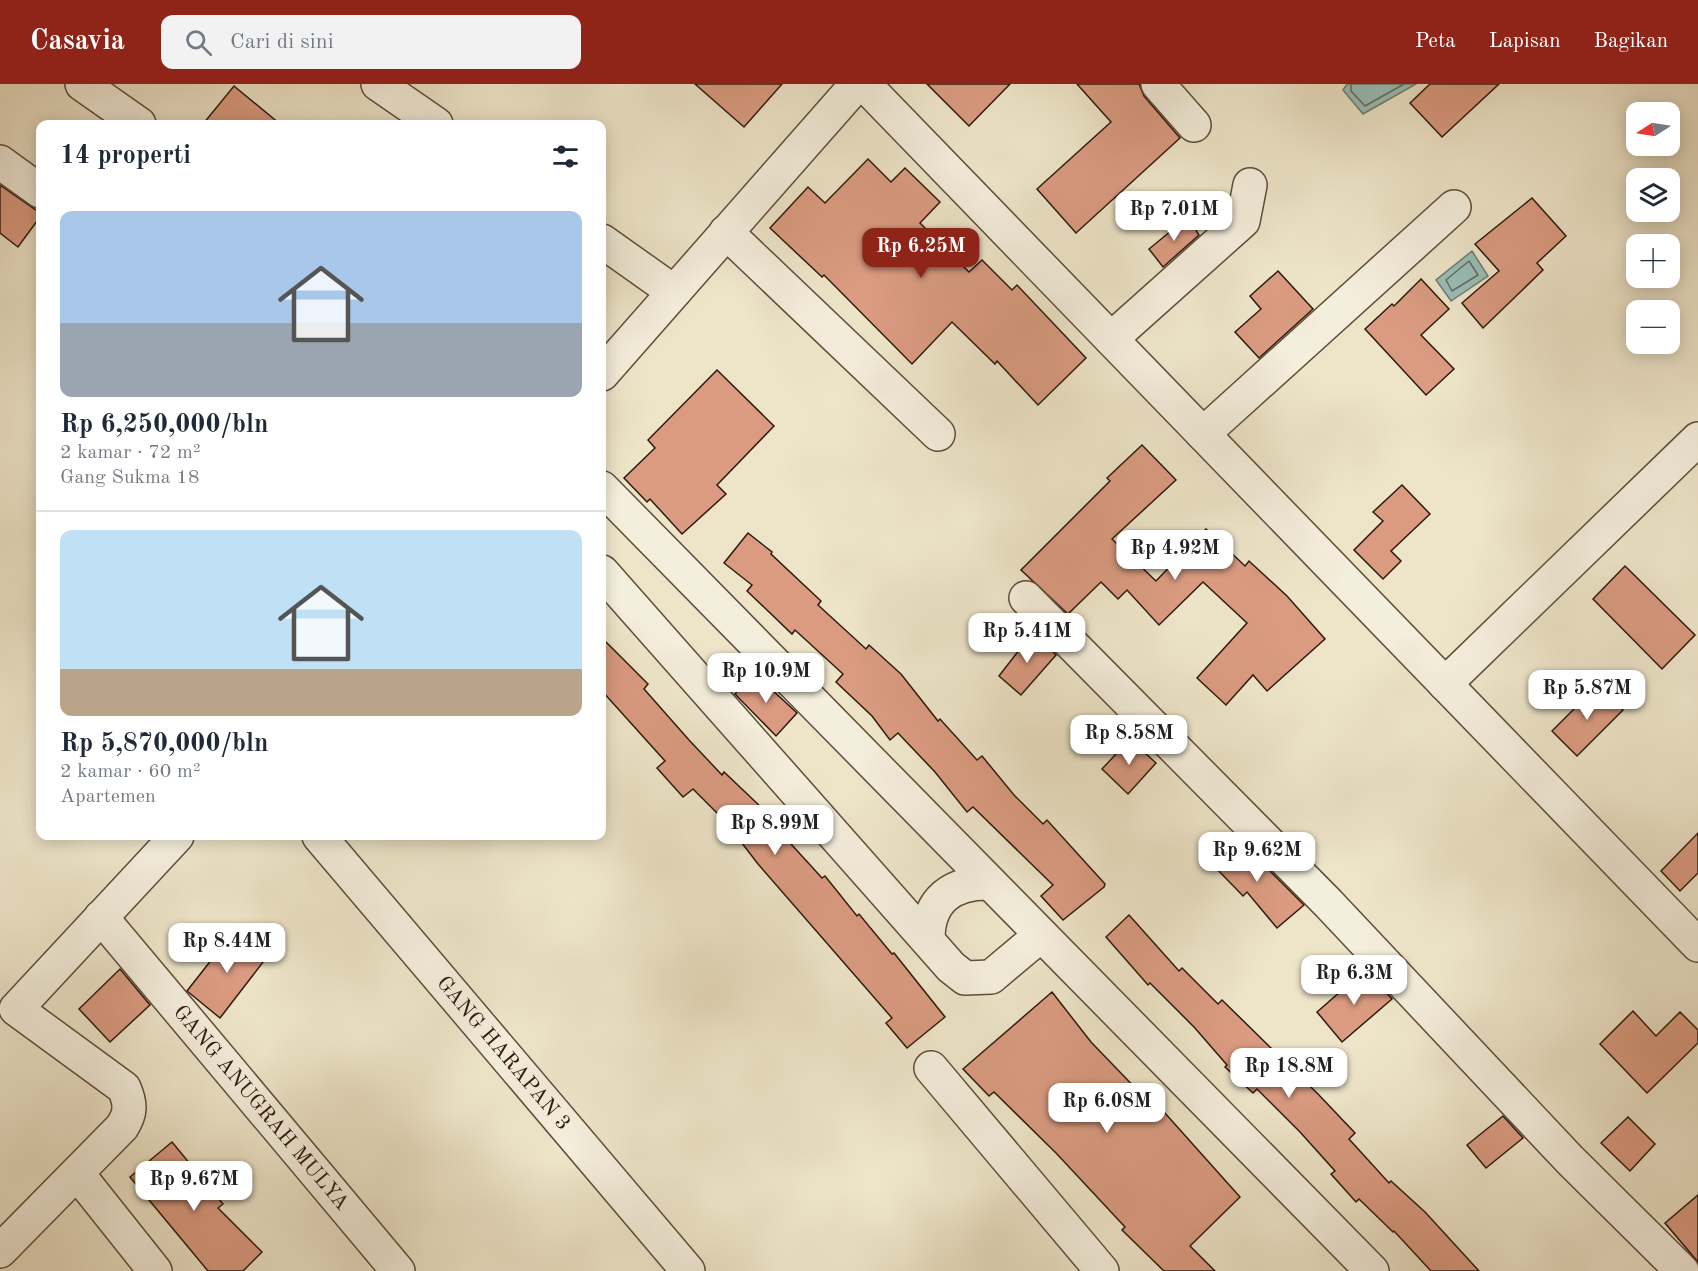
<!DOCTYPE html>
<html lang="id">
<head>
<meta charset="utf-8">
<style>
  :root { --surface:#fff; --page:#f2f2f3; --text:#1f2937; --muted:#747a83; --line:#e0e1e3; --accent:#8f2418 }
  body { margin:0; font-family:"Old Standard TT",serif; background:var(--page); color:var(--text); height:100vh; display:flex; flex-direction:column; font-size:22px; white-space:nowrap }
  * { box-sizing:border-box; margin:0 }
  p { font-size:20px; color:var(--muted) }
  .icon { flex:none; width:33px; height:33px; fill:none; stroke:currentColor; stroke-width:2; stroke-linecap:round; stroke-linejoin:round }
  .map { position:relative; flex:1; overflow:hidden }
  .side { position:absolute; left:36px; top:36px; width:570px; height:720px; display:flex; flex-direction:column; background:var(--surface); border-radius:12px; box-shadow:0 3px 15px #0003 }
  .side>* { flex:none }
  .needle { width:39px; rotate:258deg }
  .fabs { position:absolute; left:1626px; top:18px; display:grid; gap:12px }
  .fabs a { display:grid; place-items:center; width:54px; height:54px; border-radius:12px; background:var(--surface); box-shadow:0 3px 15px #0003; font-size:30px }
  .price { position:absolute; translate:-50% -51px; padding:0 14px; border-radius:12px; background:#fff; color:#222; font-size:20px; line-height:39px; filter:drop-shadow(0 2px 3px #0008) }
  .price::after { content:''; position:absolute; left:50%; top:36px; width:18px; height:14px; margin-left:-9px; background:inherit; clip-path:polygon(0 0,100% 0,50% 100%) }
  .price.on { background:var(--accent); color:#fff }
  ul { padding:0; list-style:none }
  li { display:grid; align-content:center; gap:12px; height:318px; padding:0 24px }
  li+li { border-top:2px solid var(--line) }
  li span { display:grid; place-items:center; height:186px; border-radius:12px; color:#555 }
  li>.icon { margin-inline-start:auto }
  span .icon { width:108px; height:108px; fill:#fffc; stroke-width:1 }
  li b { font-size:26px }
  h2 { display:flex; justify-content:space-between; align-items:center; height:72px; padding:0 24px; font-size:26px }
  header { display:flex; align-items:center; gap:36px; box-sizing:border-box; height:84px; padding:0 30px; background:var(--accent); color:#fff }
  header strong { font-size:28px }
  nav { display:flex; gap:33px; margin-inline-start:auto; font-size:21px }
  .search { width:420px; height:54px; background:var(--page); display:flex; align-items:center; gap:15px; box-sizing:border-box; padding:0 21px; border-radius:12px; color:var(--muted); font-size:22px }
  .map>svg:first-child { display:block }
  .water { fill:#99bfb8; stroke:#6e7d73; stroke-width:1.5 }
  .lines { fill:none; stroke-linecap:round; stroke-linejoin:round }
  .shore { stroke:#646c62; stroke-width:1.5 }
  .building { fill:#da9b81; stroke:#2e1a0b; stroke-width:1.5 }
  .minor-casing { stroke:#5e4d3a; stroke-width:36 }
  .minor { stroke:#f4eedc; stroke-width:33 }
  .labels { text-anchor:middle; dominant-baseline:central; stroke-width:6; stroke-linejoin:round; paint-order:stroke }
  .street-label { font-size:21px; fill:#2e1a0b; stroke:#f4eedc }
</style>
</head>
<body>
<header>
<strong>Casavia</strong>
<div class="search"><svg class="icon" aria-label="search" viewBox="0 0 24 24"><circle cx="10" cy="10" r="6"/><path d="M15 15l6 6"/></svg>Cari di sini</div>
<nav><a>Peta</a><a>Lapisan</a><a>Bagikan</a></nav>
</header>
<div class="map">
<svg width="1698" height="1187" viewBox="0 0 1698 1187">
  <rect width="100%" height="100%" fill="#eee5c9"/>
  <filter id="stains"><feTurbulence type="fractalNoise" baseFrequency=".00333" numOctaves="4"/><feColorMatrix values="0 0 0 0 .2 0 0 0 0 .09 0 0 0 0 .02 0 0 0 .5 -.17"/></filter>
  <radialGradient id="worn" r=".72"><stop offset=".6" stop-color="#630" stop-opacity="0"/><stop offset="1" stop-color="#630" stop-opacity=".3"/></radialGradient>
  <g class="water">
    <path d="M1347,0H1416L1363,30L1343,6Z"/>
    <path d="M1472,167L1488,192L1451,217L1436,196Z"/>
  </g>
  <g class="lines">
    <g class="shore">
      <path d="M1351,0V7L1365,22L1404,0"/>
      <path d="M1469,177L1478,191L1452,207L1446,196Z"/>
    </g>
  </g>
  <g class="building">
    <path d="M695,0H782L744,43Z"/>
    <path d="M927,0H1010L969,42Z"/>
    <path d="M1077,0H1139L1144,12L1180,54L1076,149L1037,105L1111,38Z"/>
    <path d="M1430,0H1499L1442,53L1410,19Z"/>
    <path d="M234,2L280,40H203Z"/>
    <path d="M868,75L891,98L905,84L940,118L920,139L969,188L982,176L1012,206L1017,201L1086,274L1038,321L997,277L995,280L952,238L912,280L824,191L822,193L770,144L808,103L825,119Z"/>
    <path d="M0,101L40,129V133L18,163L0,149Z"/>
    <path d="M1532,114L1566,152L1537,179L1543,186L1483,244L1462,219L1499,187L1475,160Z"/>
    <path d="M1188,133L1199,151L1163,183L1149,165Z"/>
    <path d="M1278,187L1313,225L1259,274L1235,248L1261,225L1250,212Z"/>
    <path d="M1421,195L1449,225L1421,251L1454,285L1426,311L1365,245L1392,220L1394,222Z"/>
    <path d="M717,286L774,342L717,401L726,410L682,450L650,415L647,418L624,394L655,364L648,356Z"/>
    <path d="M1142,361L1176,396L1112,455L1156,497L1206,445L1245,482L1249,477L1287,512L1325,555L1267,607L1253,591L1226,621L1197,594L1247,539L1203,498L1159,541L1127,506L1118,515L1101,498L1068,530L1021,486L1110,397L1107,394Z"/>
    <path d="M1402,401L1430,430L1391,467L1401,477L1383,495L1354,466L1383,437L1373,428Z"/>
    <path d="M748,449L772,468L771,470L821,517L818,521L866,565L869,561L901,590L938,637L940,635L977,676L982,672L1014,711L1043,740L1047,736L1105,800L1104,803L1063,836L1041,812L1053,801L973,723L967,728L935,688L898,649L890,656L872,632L836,598L843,590L795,546L792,550L747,507L752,501L724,479Z"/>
    <path d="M1625,482L1695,551L1662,585L1593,515Z"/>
    <path d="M1033,548L1056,571L1021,611L999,592Z"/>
    <path d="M602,554L648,600L644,605L689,656L722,691L724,688L764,726L791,760L822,794L825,792L857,832L859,830L892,870L894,869L945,933L907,964L886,939L892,934L758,780L725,737L693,705L683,713L657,684L665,677L602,607Z"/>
    <path d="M754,589L797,629L776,652L735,610Z"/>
    <path d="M1598,601L1623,626L1577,672L1552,647Z"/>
    <path d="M1130,655L1156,679L1128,710L1102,685Z"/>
    <path d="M1698,749V789L1680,807L1661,787Z"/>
    <path d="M1237,754L1304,821L1277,844L1247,808L1243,812L1211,779Z"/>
    <path d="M1129,831L1179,887L1182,884L1218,920L1222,916L1318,1010L1355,1049L1349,1055L1389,1099L1391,1097L1425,1128L1479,1187H1431L1394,1147L1393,1148L1359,1115L1356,1118L1331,1090L1335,1087L1300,1048L1257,1005L1253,1009L1225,983L1227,981L1194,943L1150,899L1148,901L1106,853Z"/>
    <path d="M234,847L267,873L220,934L187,907Z"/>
    <path d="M120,885L150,921L110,958L79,925Z"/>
    <path d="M1365,886L1392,915L1342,958L1317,928Z"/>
    <path d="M1052,908L1091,958L1143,1012L1147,1009L1240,1113L1190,1162L1215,1187H1164L1122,1146L1125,1143L1056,1069L994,1008L989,1012L963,985Z"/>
    <path d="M1633,927L1656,952L1680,928L1698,946V959L1647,1009L1600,960Z"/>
    <path d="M1503,1032L1523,1054L1486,1084L1467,1061Z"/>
    <path d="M1628,1033L1655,1060L1630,1087L1601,1059Z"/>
    <path d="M172,1058L223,1120L218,1124L262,1168L243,1187H208L130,1093Z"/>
    <path d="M1698,1111V1178L1665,1139Z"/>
  </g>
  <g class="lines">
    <g class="minor-casing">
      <g id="minor">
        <path d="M82,0L139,40"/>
        <path d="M378,0L436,40"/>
        <path d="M864,0L1698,861"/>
        <path d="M1158,0L1194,41"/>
        <path d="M0,78L40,107"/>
        <path d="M726,148L938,350"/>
        <path d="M602,157L674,208"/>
        <path d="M1111,255L1243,137L1250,101"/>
        <path d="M602,290L857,0"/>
        <path d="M1203,350L1454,123"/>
        <path d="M602,404L1372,1187"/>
        <path d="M602,488L951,883L965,894L991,893L1041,851"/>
        <path d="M1026,514L1328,819L1570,1076L1682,1187"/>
        <path d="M1445,600L1698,355"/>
        <path id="s1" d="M319,752L688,1187"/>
        <path id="s2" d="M101,833L398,1187"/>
        <path d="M928,855C928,816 952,798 990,799"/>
        <path d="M931,984L1102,1187"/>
        <path d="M77,1089L155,1187"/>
        <path d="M0,1167L122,1043C131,1029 131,1020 124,1004L16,925L177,752"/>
      </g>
    </g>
    <use href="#minor" class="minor"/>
  </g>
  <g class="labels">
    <g class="street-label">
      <text stroke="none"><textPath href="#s1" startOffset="285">GANG HARAPAN 3</textPath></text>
      <text stroke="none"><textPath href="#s2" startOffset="249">GANG ANUGRAH MULYA</textPath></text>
    </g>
  </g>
  <rect width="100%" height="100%" filter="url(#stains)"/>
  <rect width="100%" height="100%" fill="url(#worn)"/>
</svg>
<div class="fabs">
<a><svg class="needle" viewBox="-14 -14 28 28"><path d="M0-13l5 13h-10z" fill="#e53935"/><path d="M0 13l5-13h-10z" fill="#747a83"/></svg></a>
<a><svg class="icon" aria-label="layers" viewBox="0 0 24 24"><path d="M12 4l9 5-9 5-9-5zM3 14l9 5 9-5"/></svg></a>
<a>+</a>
<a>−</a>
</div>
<b class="price" style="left:1174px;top:158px">Rp 7.01M</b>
<b class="price on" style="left:921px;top:195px">Rp 6.25M</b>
<b class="price" style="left:1175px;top:497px">Rp 4.92M</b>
<b class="price" style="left:1027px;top:580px">Rp 5.41M</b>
<b class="price" style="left:766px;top:620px">Rp 10.9M</b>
<b class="price" style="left:1587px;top:637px">Rp 5.87M</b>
<b class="price" style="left:1129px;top:682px">Rp 8.58M</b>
<b class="price" style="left:775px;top:772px">Rp 8.99M</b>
<b class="price" style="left:1257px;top:799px">Rp 9.62M</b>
<b class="price" style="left:227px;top:890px">Rp 8.44M</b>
<b class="price" style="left:1354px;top:922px">Rp 6.3M</b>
<b class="price" style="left:1289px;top:1015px">Rp 18.8M</b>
<b class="price" style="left:1107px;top:1050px">Rp 6.08M</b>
<b class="price" style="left:194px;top:1128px">Rp 9.67M</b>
<section class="side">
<h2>14 properti<svg class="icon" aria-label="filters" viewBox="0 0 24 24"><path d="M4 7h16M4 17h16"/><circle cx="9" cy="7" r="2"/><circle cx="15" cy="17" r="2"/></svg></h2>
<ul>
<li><span style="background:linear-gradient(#a9c7e8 60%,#9aa5b1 0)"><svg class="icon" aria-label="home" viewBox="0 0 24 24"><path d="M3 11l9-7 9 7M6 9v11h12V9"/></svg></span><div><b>Rp 6,250,000/bln</b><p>2 kamar · 72 m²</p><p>Gang Sukma 18</p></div></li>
<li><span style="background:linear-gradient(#bfe0f5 75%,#b9a48a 0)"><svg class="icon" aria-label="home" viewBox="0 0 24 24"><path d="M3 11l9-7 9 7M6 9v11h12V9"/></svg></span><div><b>Rp 5,870,000/bln</b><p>2 kamar · 60 m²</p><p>Apartemen</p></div></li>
</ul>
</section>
</div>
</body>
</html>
